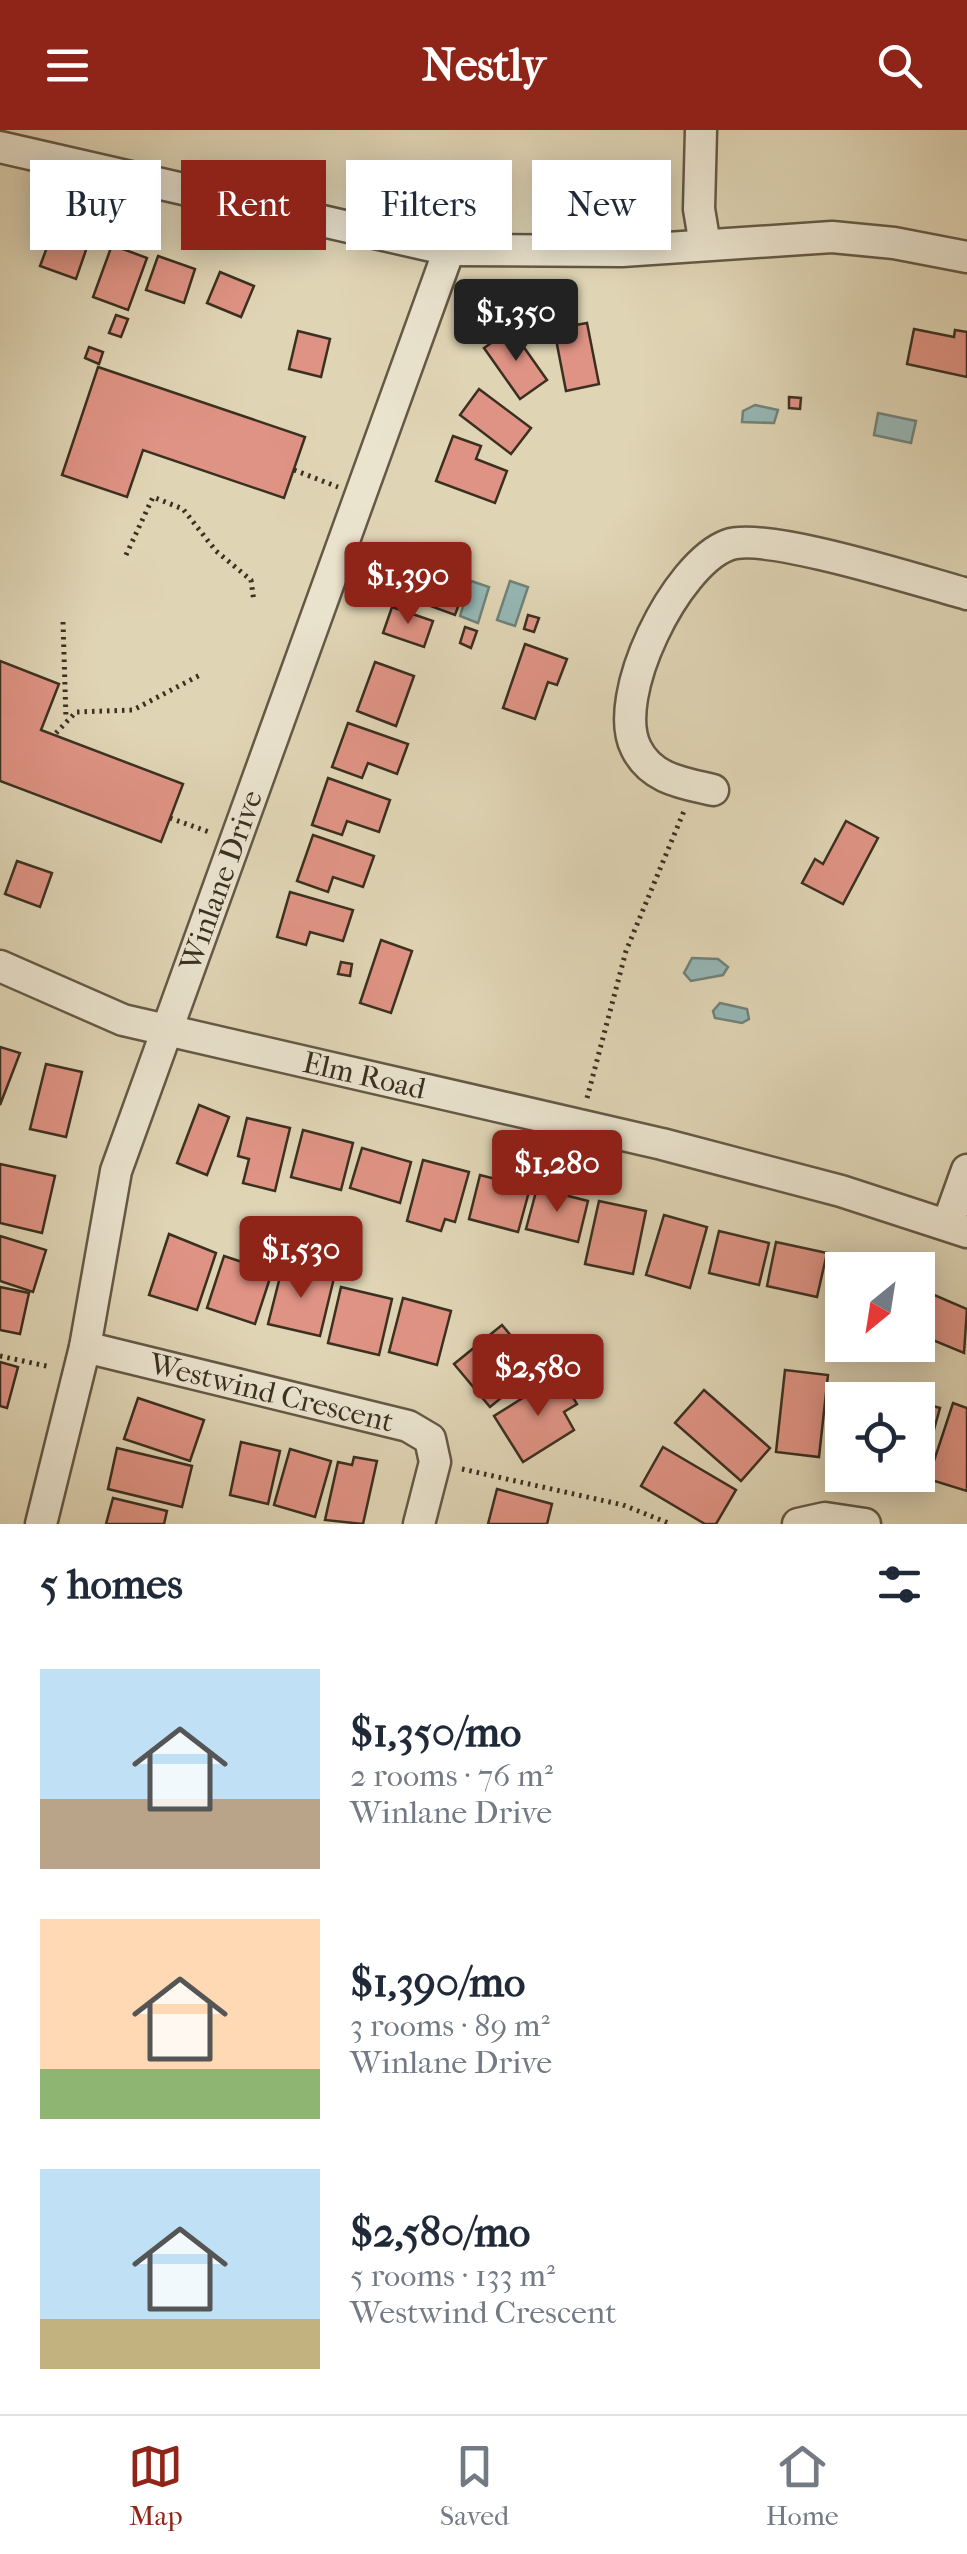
<!DOCTYPE html>
<html lang="en">
<head>
<meta charset="utf-8">
<style>
  :root { --surface:#fff; --page:#f2f2f3; --text:#1f2937; --muted:#747a83; --line:#e0e1e3; --accent:#8f2418 }
  body { margin:0; font-family:"IM FELL French Canon",serif; background:var(--page); color:var(--text); height:100vh; display:flex; flex-direction:column; font-size:38px; white-space:nowrap }
  * { box-sizing:border-box; margin:0 }
  p { font-size:32px; color:var(--muted) }
  .icon { flex:none; width:55px; height:55px; fill:none; stroke:currentColor; stroke-width:2; stroke-linecap:round; stroke-linejoin:round }
  .map { position:relative; height:1394px; overflow:hidden }
  .details { display:flex; flex-direction:column; background:var(--surface); flex:1 }
  .details>* { flex:none }
  .banner { position:absolute; left:30px; top:30px; width:908px; height:90px; display:flex; gap:20px }
  .needle { width:65px; rotate:210deg }
  .fabs { position:absolute; left:825px; top:1122px; display:grid; gap:20px }
  .fabs a { display:grid; place-items:center; width:110px; height:110px; border-radius:0px; background:var(--surface); box-shadow:0 5px 25px #0003; font-size:50px }
  .price { position:absolute; translate:-50% -85px; padding:0 22px; border-radius:10px; background:var(--accent); color:#fff; font-size:32px; line-height:65px; filter:drop-shadow(0 2px 5px #0008) }
  .price::after { content:''; position:absolute; left:50%; top:60px; width:30px; height:22px; margin-left:-15px; background:inherit; clip-path:polygon(0 0,100% 0,50% 100%) }
  .price.active { background:#222; color:#fff }
  ul { padding:0; list-style:none }
  li { display:flex; align-items:center; gap:30px; height:250px; padding:0 40px }
  li span { display:grid; place-items:center; flex:none; width:280px; height:200px; border-radius:0px; color:#555 }
  li>.icon { margin-inline-start:auto }
  span .icon { width:120px; height:120px; fill:#fffc; stroke-width:1 }
  li b { font-size:42px }
  h2 { display:flex; justify-content:space-between; align-items:center; height:120px; padding:0 40px; font-size:42px }
  .pill { padding:0 35px; border-radius:0px; background:var(--surface); box-shadow:0 5px 25px #0003; font-size:35px; line-height:90px }
  .pill.active { background:var(--accent); color:#fff }
  header { display:flex; justify-content:space-between; align-items:center; height:130px; padding:0 40px; background:var(--accent); color:#fff; font-size:45px; font-weight:700 }
  .tab-bar { display:flex; justify-content:space-around; align-items:center; height:140px; border-top:2px solid var(--line); background:var(--surface); font-size:28px; color:var(--muted) }
  .tab-bar a { display:grid; justify-items:center; gap:5px }
  .tab-bar .active { color:var(--accent) }
  .map>svg:first-child { display:block }
  .water { fill:#95b7b5; stroke:#718179; stroke-width:2.5 }
  .building { fill:#df9384; stroke:#3b3020; stroke-width:2.5 }
  .lines { fill:none; stroke-linecap:round; stroke-linejoin:round }
  .minor-casing { stroke:#645945; stroke-width:35 }
  .path { stroke:#3b3020; stroke-width:5; stroke-dasharray:2.5 5; stroke-linecap:butt }
  .minor { stroke:#eae3ce; stroke-width:30 }
  .labels { text-anchor:middle; dominant-baseline:central; stroke-width:8; stroke-linejoin:round; paint-order:stroke }
  .street-label { font-size:30px; fill:#3b3020; stroke:#eae3ce }
</style>
</head>
<body>
<header><svg class="icon" aria-label="menu" viewBox="0 0 24 24"><path d="M4 6h16M4 12h16M4 18h16"/></svg>Nestly<svg class="icon" aria-label="search" viewBox="0 0 24 24"><circle cx="10" cy="10" r="6"/><path d="M15 15l6 6"/></svg></header>
<div class="map">
<svg width="967" height="1394" viewBox="0 0 967 1394">
  <rect width="100%" height="100%" fill="#dfd4b4"/>
  <filter id="stains"><feTurbulence type="fractalNoise" baseFrequency=".002" numOctaves="4"/><feColorMatrix values="0 0 0 0 .2 0 0 0 0 .09 0 0 0 0 .02 0 0 0 .5 -.17"/></filter>
  <radialGradient id="worn" r=".72"><stop offset=".6" stop-color="#630" stop-opacity="0"/><stop offset="1" stop-color="#630" stop-opacity=".3"/></radialGradient>
  <g class="water">
    <path d="M755,275L778,280L774,293L742,292L743,281Z"/>
    <path d="M878,283L916,291L911,313L874,305Z"/>
    <path d="M471,451L489,457L478,493L460,486Z"/>
    <path d="M510,451L528,457L515,496L497,490Z"/>
    <path d="M692,828L718,829L728,837L723,845L691,851L684,843Z"/>
    <path d="M720,873L747,879L749,889L742,893L715,888L713,881Z"/>
  </g>
  <g class="building">
    <path d="M52,104L87,117L76,149L40,136Z"/>
    <path d="M112,115L147,128L128,180L93,167Z"/>
    <path d="M158,126L195,139L184,173L146,160Z"/>
    <path d="M220,142L254,156L241,187L207,173Z"/>
    <path d="M116,185L128,189L121,207L109,203Z"/>
    <path d="M587,193L599,254L566,261L554,199Z"/>
    <path d="M511,199L547,250L520,269L484,218Z"/>
    <path d="M914,199L954,207L955,200L967,202V247L907,234Z"/>
    <path d="M298,201L330,209L321,247L289,239Z"/>
    <path d="M89,217L103,222L99,234L85,228Z"/>
    <path d="M98,237L305,307L284,368L143,320L127,367L62,345Z"/>
    <path d="M479,259L531,298L511,324L460,285Z"/>
    <path d="M789,267L801,268L800,279L789,278Z"/>
    <path d="M453,306L481,316L476,329L507,341L495,373L436,351Z"/>
    <path d="M411,420L440,431L436,444L466,455L455,485L395,463Z"/>
    <path d="M392,477L433,491L424,517L383,503Z"/>
    <path d="M528,485L539,488L534,502L524,499Z"/>
    <path d="M465,497L477,501L471,518L460,513Z"/>
    <path d="M525,514L567,529L557,555L548,552L535,589L503,578Z"/>
    <path d="M0,531L59,554L41,600L183,654L161,712L0,651Z"/>
    <path d="M375,532L414,546L396,596L357,581Z"/>
    <path d="M348,593L408,614L397,644L368,633L362,648L332,637Z"/>
    <path d="M328,648L390,670L379,702L347,691L342,705L312,695Z"/>
    <path d="M846,691L878,708L843,774L802,753L815,729L823,734Z"/>
    <path d="M313,705L374,726L363,757L333,747L328,762L297,751Z"/>
    <path d="M17,731L52,743L40,777L5,764Z"/>
    <path d="M290,762L353,780L343,811L310,802L306,815L277,807Z"/>
    <path d="M381,810L412,821L391,883L360,873Z"/>
    <path d="M341,832L352,834L350,846L338,844Z"/>
    <path d="M0,917L20,923L0,975Z"/>
    <path d="M46,934L82,942L66,1007L30,999Z"/>
    <path d="M199,975L229,987L207,1045L177,1033Z"/>
    <path d="M247,988L290,998L275,1061L243,1053L249,1029L238,1026Z"/>
    <path d="M303,1000L353,1013L341,1060L291,1047Z"/>
    <path d="M362,1018L411,1032L400,1073L350,1058Z"/>
    <path d="M423,1030L469,1042L455,1092L445,1089L441,1101L407,1091Z"/>
    <path d="M0,1034L55,1046L42,1103L0,1093Z"/>
    <path d="M480,1045L530,1058L518,1102L469,1089Z"/>
    <path d="M537,1058L588,1071L578,1112L526,1099Z"/>
    <path d="M599,1071L646,1081L633,1144L585,1134Z"/>
    <path d="M664,1085L707,1097L690,1158L646,1145Z"/>
    <path d="M719,1101L769,1113L759,1155L709,1143Z"/>
    <path d="M169,1104L216,1123L197,1180L149,1165Z"/>
    <path d="M0,1106L46,1120L33,1162L0,1151Z"/>
    <path d="M776,1112L827,1123L817,1167L767,1156Z"/>
    <path d="M224,1126L272,1142L255,1194L207,1178Z"/>
    <path d="M283,1135L334,1148L320,1206L268,1194Z"/>
    <path d="M842,1142V1179L829,1172Z"/>
    <path d="M0,1157L29,1163L20,1204L0,1200Z"/>
    <path d="M341,1157L392,1169L379,1225L328,1213Z"/>
    <path d="M918,1158L967,1179L964,1223L918,1204Z"/>
    <path d="M403,1168L451,1181L437,1235L389,1222Z"/>
    <path d="M502,1195L538,1238L490,1277L454,1234Z"/>
    <path d="M0,1232L18,1237L7,1278L0,1276Z"/>
    <path d="M785,1240L828,1245L819,1327L776,1322Z"/>
    <path d="M559,1245L577,1274L564,1282L574,1300L523,1332L494,1286Z"/>
    <path d="M704,1260L770,1318L741,1351L675,1293Z"/>
    <path d="M138,1268L204,1290L190,1331L124,1309Z"/>
    <path d="M918,1272L940,1278L920,1350L902,1345H918Z"/>
    <path d="M953,1273L967,1278V1361L928,1349Z"/>
    <path d="M842,1276V1331L830,1328Z"/>
    <path d="M241,1312L280,1321L268,1374L230,1365Z"/>
    <path d="M663,1317L736,1360L716,1394H705L641,1356Z"/>
    <path d="M117,1318L192,1336L182,1377L108,1359Z"/>
    <path d="M290,1319L331,1331L315,1387L274,1375Z"/>
    <path d="M354,1327L377,1331L363,1394L325,1390L338,1332L352,1335Z"/>
    <path d="M497,1359L552,1374L547,1394H488Z"/>
    <path d="M113,1368L167,1381L164,1394H106Z"/>
  </g>
  <g class="lines">
    <g class="minor-casing">
      <g id="minor">
        <path d="M701,0L699,79L705,115"/>
        <path d="M0,17L449,120L622,121L832,107L894,113L967,127"/>
        <path d="M713,660C683,653 651,649 636,618C610,567 676,434 728,415C765,401 923,452 967,464"/>
        <path id="s1" d="M0,836L123,890L662,1014L841,1061L967,1102"/>
        <path d="M948,1093L967,1040"/>
        <path id="s2" d="M85,1217L408,1296L430,1309L435,1332L419,1394"/>
        <path id="s3" d="M41,1394L85,1217L116,1041L449,120"/>
        <path d="M798,1394L825,1388L865,1394"/>
      </g>
    </g>
    <g class="path">
      <path d="M294,340L338,357"/>
      <path d="M126,425L153,367L183,379L216,421L251,450L254,472"/>
      <path d="M63,492L66,589"/>
      <path d="M56,603L76,582L133,580L200,545"/>
      <path d="M170,688L209,702"/>
      <path d="M587,968L626,821L684,681"/>
      <path d="M0,1226L51,1237"/>
      <path d="M462,1339L623,1375L671,1394"/>
    </g>
    <use href="#minor" class="minor"/>
  </g>
  <g class="labels">
    <g class="street-label">
      <text stroke="none"><textPath href="#s3" startOffset="670">Winlane Drive</textPath></text>
      <text stroke="none"><textPath href="#s1" startOffset="382">Elm Road</textPath></text>
      <text stroke="none"><textPath href="#s2" startOffset="192">Westwind Crescent</textPath></text>
    </g>
  </g>
  <rect width="100%" height="100%" filter="url(#stains)"/>
  <rect width="100%" height="100%" fill="url(#worn)"/>
</svg>
<div class="fabs">
<a><svg class="needle" viewBox="-14 -14 28 28"><path d="M0-13l5 13h-10z" fill="#e53935"/><path d="M0 13l5-13h-10z" fill="#747a83"/></svg></a>
<a><svg class="icon" aria-label="locate" viewBox="0 0 24 24"><circle cx="12" cy="12" r="6"/><path d="M12 2v4M12 18v4M2 12h4M18 12h4"/></svg></a>
</div>
<b class="price active" style="left:516px;top:234px">$1,350</b>
<b class="price" style="left:408px;top:497px">$1,390</b>
<b class="price" style="left:557px;top:1085px">$1,280</b>
<b class="price" style="left:301px;top:1171px">$1,530</b>
<b class="price" style="left:538px;top:1289px">$2,580</b>
<div class="banner">
<a class="pill">Buy</a>
<a class="pill active">Rent</a>
<a class="pill">Filters</a>
<a class="pill">New</a>
</div>
</div>
<section class="details">
<h2>5 homes<svg class="icon" aria-label="filters" viewBox="0 0 24 24"><path d="M4 7h16M4 17h16"/><circle cx="9" cy="7" r="2"/><circle cx="15" cy="17" r="2"/></svg></h2>
<ul>
<li><span style="background:linear-gradient(#bfe0f5 65%,#b9a48a 0)"><svg class="icon" aria-label="home" viewBox="0 0 24 24"><path d="M3 11l9-7 9 7M6 9v11h12V9"/></svg></span><div><b>$1,350/mo</b><p>2 rooms · 76 m²</p><p>Winlane Drive</p></div></li>
<li><span style="background:linear-gradient(#ffd9b3 75%,#8fb573 0)"><svg class="icon" aria-label="home" viewBox="0 0 24 24"><path d="M3 11l9-7 9 7M6 9v11h12V9"/></svg></span><div><b>$1,390/mo</b><p>3 rooms · 89 m²</p><p>Winlane Drive</p></div></li>
<li><span style="background:linear-gradient(#bfe0f5 75%,#c2b280 0)"><svg class="icon" aria-label="home" viewBox="0 0 24 24"><path d="M3 11l9-7 9 7M6 9v11h12V9"/></svg></span><div><b>$2,580/mo</b><p>5 rooms · 133 m²</p><p>Westwind Crescent</p></div></li>
</ul>
</section>
<nav class="tab-bar">
<a class="active"><svg class="icon" aria-label="map" viewBox="0 0 24 24"><path d="M3 6l6-2 6 2 6-2v14l-6 2-6-2-6 2zM9 4v14M15 6v14"/></svg>Map</a>
<a><svg class="icon" aria-label="saved" viewBox="0 0 24 24"><path d="M7 4h10v16l-5-4-5 4z"/></svg>Saved</a>
<a><svg class="icon" aria-label="home" viewBox="0 0 24 24"><path d="M3 11l9-7 9 7M6 9v11h12V9"/></svg>Home</a>
</nav>
</body>
</html>
